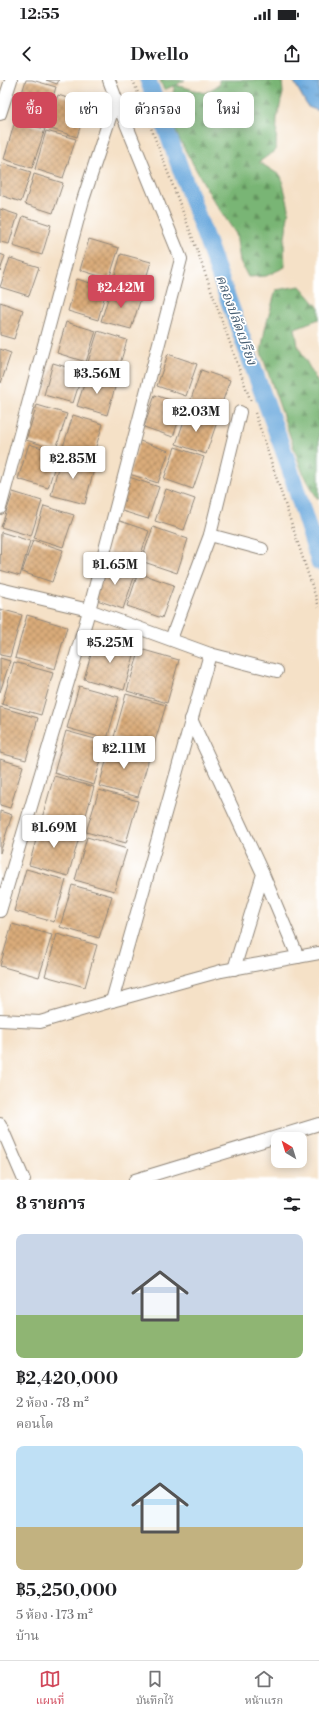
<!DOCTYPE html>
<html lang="th">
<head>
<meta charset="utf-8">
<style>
  :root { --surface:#fff; --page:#f2f2f2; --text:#202124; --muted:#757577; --line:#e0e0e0; --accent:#d1495b }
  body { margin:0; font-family:"Libre Bodoni","Noto Serif Thai",serif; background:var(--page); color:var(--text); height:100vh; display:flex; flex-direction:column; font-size:15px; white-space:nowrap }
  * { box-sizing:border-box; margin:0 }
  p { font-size:13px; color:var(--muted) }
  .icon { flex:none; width:22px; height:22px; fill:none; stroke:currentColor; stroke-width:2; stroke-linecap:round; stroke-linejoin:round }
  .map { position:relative; height:1100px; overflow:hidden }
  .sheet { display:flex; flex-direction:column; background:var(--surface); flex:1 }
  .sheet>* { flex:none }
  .banner { position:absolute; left:12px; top:12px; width:295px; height:36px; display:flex; gap:8px }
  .needle { width:26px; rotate:322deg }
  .buttons { position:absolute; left:271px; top:1052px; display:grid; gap:8px }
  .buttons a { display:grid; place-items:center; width:36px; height:36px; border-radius:8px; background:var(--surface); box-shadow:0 2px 10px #0003; font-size:20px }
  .price { position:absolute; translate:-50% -34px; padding:0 9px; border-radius:4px; background:#fff; color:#222; font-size:13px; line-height:26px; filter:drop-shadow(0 1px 2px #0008) }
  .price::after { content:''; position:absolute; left:50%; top:24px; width:12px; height:9px; margin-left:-6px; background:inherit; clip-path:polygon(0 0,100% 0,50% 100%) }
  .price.on { background:var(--accent); color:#fff }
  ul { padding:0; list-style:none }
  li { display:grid; align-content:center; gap:8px; height:212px; padding:0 16px }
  li span { display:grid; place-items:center; height:124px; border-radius:8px; color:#555 }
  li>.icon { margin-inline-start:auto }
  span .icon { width:72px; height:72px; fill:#fffc; stroke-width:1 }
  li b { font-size:17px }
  h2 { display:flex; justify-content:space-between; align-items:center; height:48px; padding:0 16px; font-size:17px }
  .chip { padding:0 14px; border-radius:8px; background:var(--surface); box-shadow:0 2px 10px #0003; font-size:14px; line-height:36px }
  .chip.on { background:var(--accent); color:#fff }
  .status { display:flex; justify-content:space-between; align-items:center; height:28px; padding:0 20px; background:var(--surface); direction:ltr }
  .status svg { height:11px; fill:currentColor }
  header { display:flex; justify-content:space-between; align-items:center; height:52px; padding:0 16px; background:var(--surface); font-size:18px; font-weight:800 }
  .dock { display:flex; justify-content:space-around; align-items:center; height:56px; border-top:1px solid var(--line); background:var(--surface); font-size:11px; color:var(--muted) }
  .dock a { display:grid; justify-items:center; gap:2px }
  .dock .on { color:var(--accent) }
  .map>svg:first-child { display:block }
  .forest { fill:url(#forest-firs); stroke:#527050 }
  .water { fill:url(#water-ripples); stroke:#4b6a84 }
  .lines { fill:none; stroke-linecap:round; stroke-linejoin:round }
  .canal { stroke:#6ba9dd; stroke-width:17 }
  .building { fill:url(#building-cross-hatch) }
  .minor-casing { stroke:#908679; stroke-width:14 }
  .path { stroke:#908679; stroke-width:2.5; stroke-dasharray:1 3; stroke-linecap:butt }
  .minor { stroke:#fff; stroke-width:12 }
  .labels { text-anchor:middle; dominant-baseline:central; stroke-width:3.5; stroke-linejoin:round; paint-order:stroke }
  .water-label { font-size:14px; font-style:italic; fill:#455d72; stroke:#fff }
</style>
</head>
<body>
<div class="status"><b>12:55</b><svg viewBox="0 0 49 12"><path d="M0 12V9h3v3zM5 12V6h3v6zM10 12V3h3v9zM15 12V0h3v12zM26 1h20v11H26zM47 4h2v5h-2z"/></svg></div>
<header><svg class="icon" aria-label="back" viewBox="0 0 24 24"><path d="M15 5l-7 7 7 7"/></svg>Dwello<svg class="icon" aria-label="share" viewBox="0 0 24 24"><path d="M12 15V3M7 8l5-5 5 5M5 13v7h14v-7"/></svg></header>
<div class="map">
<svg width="319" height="1100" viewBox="0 0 319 1100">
  <defs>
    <pattern id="forest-firs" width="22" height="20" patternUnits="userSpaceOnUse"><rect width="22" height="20" fill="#79b574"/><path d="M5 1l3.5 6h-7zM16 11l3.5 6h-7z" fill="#63935f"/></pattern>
    <pattern id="water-ripples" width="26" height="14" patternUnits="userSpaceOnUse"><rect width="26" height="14" fill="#6ba9dd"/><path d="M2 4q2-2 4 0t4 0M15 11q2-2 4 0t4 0" fill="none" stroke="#588ab3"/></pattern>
    <pattern id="building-cross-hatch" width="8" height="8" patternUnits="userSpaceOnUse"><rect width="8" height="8" fill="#daac7a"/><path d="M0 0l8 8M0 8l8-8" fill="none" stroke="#b18c64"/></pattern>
  </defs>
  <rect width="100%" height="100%" fill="#fff"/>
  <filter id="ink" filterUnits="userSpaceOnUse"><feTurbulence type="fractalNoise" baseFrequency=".025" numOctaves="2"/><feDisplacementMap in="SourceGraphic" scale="8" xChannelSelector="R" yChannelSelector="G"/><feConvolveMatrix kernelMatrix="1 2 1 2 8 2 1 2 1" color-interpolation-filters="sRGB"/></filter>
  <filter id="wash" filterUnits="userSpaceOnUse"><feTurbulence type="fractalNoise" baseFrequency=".012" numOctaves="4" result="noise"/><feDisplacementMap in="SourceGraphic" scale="16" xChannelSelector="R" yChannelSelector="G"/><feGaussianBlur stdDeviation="0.9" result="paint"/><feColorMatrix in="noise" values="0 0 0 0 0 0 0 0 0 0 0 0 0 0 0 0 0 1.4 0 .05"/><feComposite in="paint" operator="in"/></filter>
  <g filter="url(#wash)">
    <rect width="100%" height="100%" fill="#f5e1c7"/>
    <g class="forest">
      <path d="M160,0H185L176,5L205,13L219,5V0H282L283,13L277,38L276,70L259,82L281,96L289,128L284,165L285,187L266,196L248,197L240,181L236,154L212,118L179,59L169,30L175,5L164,10Z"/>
      <path d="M300,206L319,228V239L295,248L298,266L319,305V418H317L302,391L261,272L265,249L276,210Z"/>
    </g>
    <path class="water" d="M293,0H319V31L308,27Z"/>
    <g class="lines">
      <path class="canal" d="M148,0L288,383L319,482"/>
    </g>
    <g id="blocks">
      <g class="building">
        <path d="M26,0H32L56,7L46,41L16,32Z"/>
        <path d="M46,0H59L57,4Z"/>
        <path d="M58,15L87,24L77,57L48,48Z"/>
        <path d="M15,41L45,49L32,88L4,79Z"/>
        <path d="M46,51L76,59L63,98L35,89Z"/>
        <path d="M2,83L31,92L21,122L0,115V89Z"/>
        <path d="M34,94L63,103L53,133L25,124Z"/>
        <path d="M0,129L18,135L9,164L0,162Z"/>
        <path d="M23,136L51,145L42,175L13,166Z"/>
        <path d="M89,159L119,168L109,199L80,190Z"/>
        <path d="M0,174L5,176L0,191Z"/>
        <path d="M121,174L151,182L141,214L112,205Z"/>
        <path d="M10,178L39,187L29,216L0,207Z"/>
        <path d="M77,199L107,208L98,240L68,231Z"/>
        <path d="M111,209L141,218L131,249L101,241Z"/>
        <path d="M0,222L23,230L14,259L0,255Z"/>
        <path d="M66,242L96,251L86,282L57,273Z"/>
        <path d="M98,251L127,260L118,291L88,282Z"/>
        <path d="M0,269L11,273L1,303L0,302Z"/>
        <path d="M168,274L197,284L186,316L157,306Z"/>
        <path d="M53,283L83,292L73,323L44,315Z"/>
        <path d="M201,290L230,300L219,332L190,322Z"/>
        <path d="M87,295L116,304L107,335L77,326Z"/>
        <path d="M155,315L184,325L173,357L144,347Z"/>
        <path d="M37,325L67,334L56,369L26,360Z"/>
        <path d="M187,332L217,342L206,374L176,364Z"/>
        <path d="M73,335L103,344L92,379L62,370Z"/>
        <path d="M140,361L169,371L158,403L129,394Z"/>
        <path d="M29,364L59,373L48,408L18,399Z"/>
        <path d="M175,367L204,377L193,409L164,399Z"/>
        <path d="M61,376L95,385L85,424L51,415Z"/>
        <path d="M129,397L159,407L148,439L119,430Z"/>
        <path d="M166,409L195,419L184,450L155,441Z"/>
        <path d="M13,412L42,421L31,456L1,447Z"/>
        <path d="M44,426L74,435L63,467L34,458Z"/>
        <path d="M120,441L149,451L138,482L109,473Z"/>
        <path d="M153,447L188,459L177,493L141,481Z"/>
        <path d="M1,452L30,461L20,496L0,490Z"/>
        <path d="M33,460L63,470L52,502L22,492Z"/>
        <path d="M107,482L136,492L123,529L94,519Z"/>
        <path d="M138,493L174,505L162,538L127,526Z"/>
        <path d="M0,529L22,535L10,577L0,575Z"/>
        <path d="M27,535L67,547L55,589L15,578Z"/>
        <path d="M96,557L136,568L124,610L84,599Z"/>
        <path d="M140,569L179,580L167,623L127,611Z"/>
        <path d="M0,578L10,581L0,612Z"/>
        <path d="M14,582L53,593L41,635L2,624Z"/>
        <path d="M79,606L119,617L107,659L67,648Z"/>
        <path d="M126,614L166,625L153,668L114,657Z"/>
        <path d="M0,627L38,638L26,680L0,673Z"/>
        <path d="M66,651L106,662L94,705L54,693Z"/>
        <path d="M111,664L150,675L138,717L99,706Z"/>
        <path d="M0,679L23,686L10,728L0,725Z"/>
        <path d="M54,696L94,707L82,749L42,738Z"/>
        <path d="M99,710L138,721L126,763L86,752Z"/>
        <path d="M0,731L12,735L0,773Z"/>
        <path d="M41,742L80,754L68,796L29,785Z"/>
        <path d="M87,757L127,769L114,811L75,800Z"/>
        <path d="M26,789L66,800L54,842L14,831Z"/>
        <path d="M72,805L112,816L99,858L60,847Z"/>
        <path d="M12,844L52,855L39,897L0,886Z"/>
        <path d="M57,854L97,865L85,907L45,896Z"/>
      </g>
    </g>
  </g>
  <g filter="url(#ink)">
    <use href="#blocks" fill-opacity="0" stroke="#908679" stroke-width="1"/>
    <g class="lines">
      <g class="minor-casing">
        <g id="minor">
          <path d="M0,34L11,0"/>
          <path d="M0,428L83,120L116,19L109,0"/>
          <path d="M210,455L262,469"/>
          <path d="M0,509L89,530L210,574"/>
          <path d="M171,559L210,455L240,332"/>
          <path d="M191,639L263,794L234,889"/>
          <path d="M263,794L298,877"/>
          <path d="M0,831L87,538L181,179L116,19"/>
          <path d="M112,921L210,574L277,591"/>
          <path d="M0,940L40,942L112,921L221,891L319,873"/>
          <path d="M0,1044L24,1100"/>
          <path d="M135,1100L319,1044"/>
        </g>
      </g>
      <g class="path">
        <path d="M133,0L193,159L251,322"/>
        <path d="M255,333L319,527"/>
      </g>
      <use href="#minor" class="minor"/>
    </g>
  </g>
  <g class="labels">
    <g class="water-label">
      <text transform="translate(236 240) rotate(70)">คลองปลัดเปรียง</text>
    </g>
  </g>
</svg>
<div class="buttons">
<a><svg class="needle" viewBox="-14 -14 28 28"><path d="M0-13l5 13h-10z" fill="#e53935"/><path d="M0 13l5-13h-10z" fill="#757577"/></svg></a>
</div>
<b class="price on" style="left:121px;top:229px">฿2.42M</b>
<b class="price" style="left:97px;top:315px">฿3.56M</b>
<b class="price" style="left:196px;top:353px">฿2.03M</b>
<b class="price" style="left:73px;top:400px">฿2.85M</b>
<b class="price" style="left:115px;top:506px">฿1.65M</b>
<b class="price" style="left:110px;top:584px">฿5.25M</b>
<b class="price" style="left:124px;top:690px">฿2.11M</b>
<b class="price" style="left:54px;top:769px">฿1.69M</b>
<div class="banner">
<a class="chip on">ซื้อ</a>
<a class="chip">เช่า</a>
<a class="chip">ตัวกรอง</a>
<a class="chip">ใหม่</a>
</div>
</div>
<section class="sheet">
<h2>8 รายการ<svg class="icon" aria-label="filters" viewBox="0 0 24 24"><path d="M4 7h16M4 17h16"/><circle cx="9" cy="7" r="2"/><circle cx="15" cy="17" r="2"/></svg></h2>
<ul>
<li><span style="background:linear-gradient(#c9d6e8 65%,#8fb573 0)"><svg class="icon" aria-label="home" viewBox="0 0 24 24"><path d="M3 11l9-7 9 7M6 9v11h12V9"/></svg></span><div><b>฿2,420,000</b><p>2 ห้อง · 78 m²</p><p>คอนโด</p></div></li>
<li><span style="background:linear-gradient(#bfe0f5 65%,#c2b280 0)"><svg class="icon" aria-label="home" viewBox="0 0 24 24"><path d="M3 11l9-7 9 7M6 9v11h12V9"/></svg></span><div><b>฿5,250,000</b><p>5 ห้อง · 173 m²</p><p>บ้าน</p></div></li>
</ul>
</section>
<nav class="dock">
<a class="on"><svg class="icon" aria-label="map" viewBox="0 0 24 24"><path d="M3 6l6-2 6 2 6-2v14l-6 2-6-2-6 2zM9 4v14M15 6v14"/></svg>แผนที่</a>
<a><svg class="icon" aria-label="saved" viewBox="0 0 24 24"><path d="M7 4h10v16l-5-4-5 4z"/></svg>บันทึกไว้</a>
<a><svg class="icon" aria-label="home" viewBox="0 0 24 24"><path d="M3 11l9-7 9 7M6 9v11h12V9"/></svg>หน้าแรก</a>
</nav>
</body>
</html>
